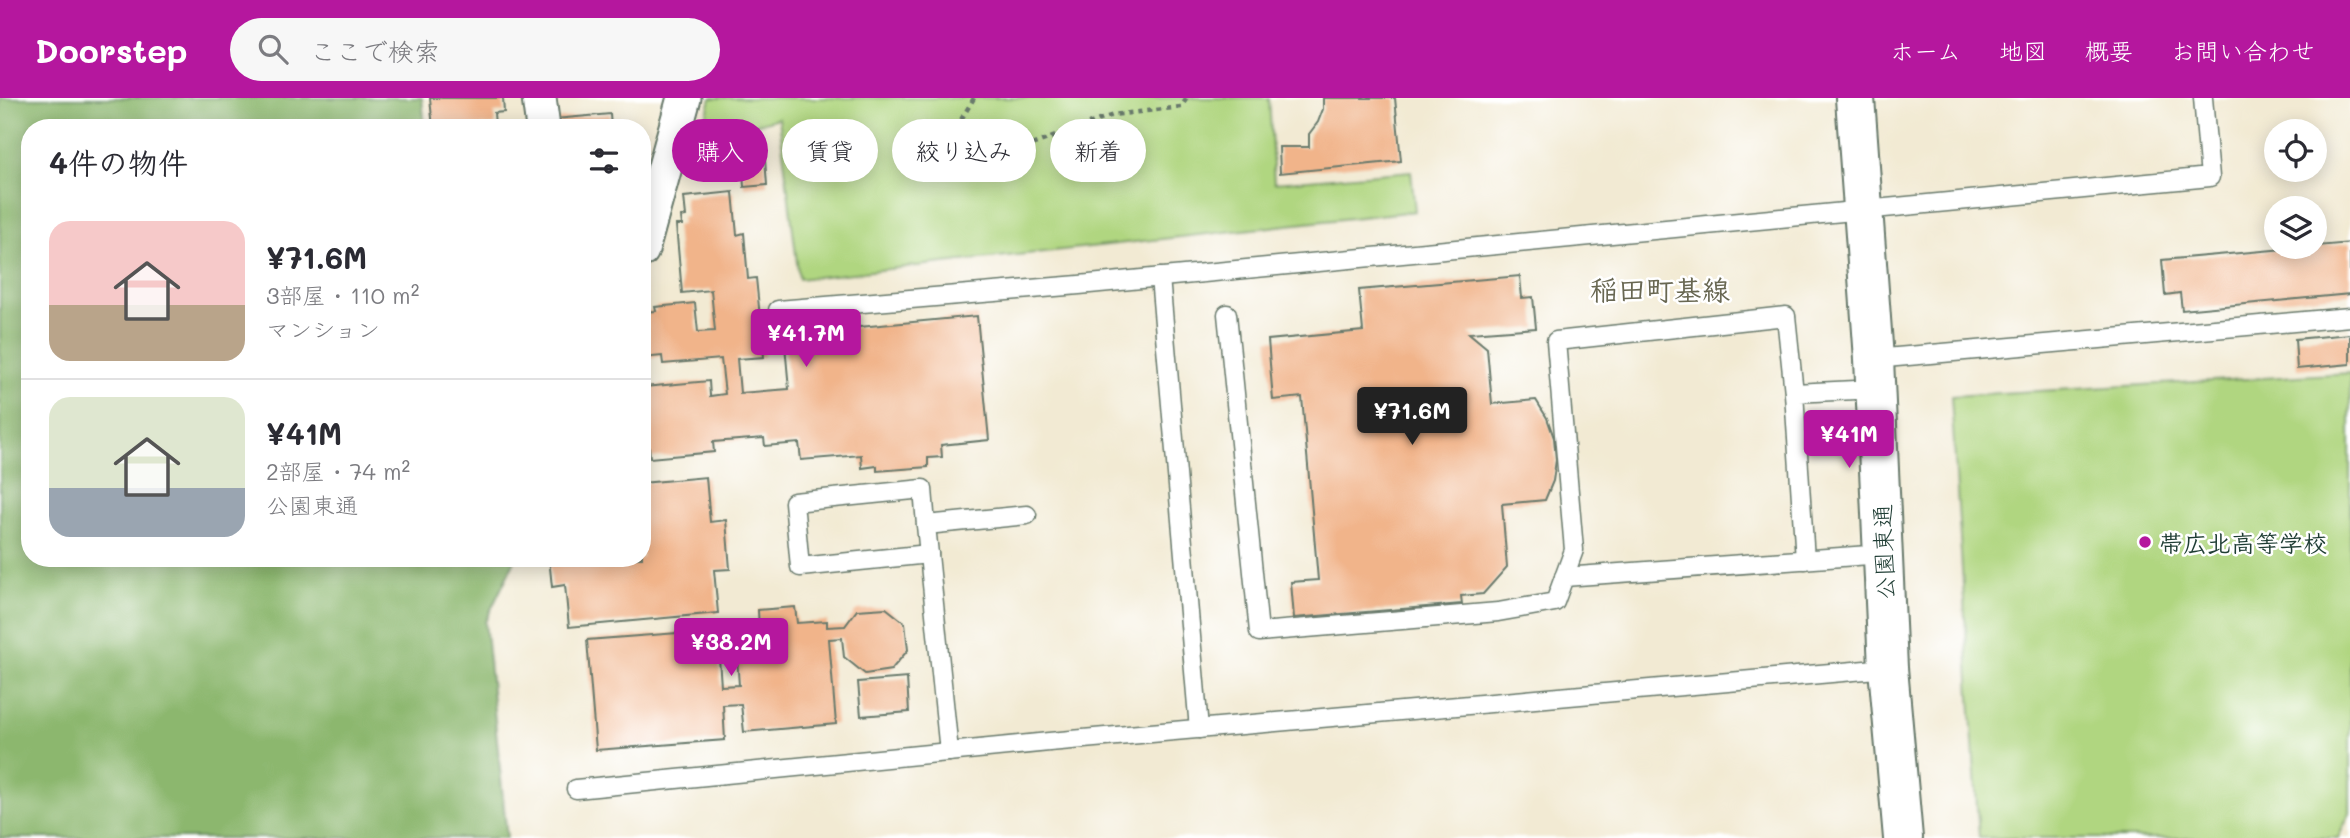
<!DOCTYPE html>
<html lang="ja">
<head>
<meta charset="utf-8">
<style>
  :root { --surface:#fff; --page:#f7f7f7; --text:#2b2b33; --muted:#7c7c81; --line:#e1e1e2; --accent:#b5179e }
  body { margin:0; font-family:Mali,"Klee One",sans-serif; background:var(--page); color:var(--text); height:100vh; display:flex; flex-direction:column; font-size:26px; white-space:nowrap }
  * { box-sizing:border-box; margin:0 }
  p { font-size:23px; color:var(--muted) }
  .icon { flex:none; width:38px; height:38px; fill:none; stroke:currentColor; stroke-width:2; stroke-linecap:round; stroke-linejoin:round }
  .map { position:relative; flex:1; overflow:hidden }
  .details { position:absolute; left:21px; top:21px; width:630px; height:448px; display:flex; flex-direction:column; background:var(--surface); border-radius:28px; box-shadow:0 4px 18px #0003 }
  .details>* { flex:none }
  .banner { position:absolute; left:672px; top:21px; width:665px; height:63px; display:flex; gap:14px }
  .fabs { position:absolute; left:2264px; top:21px; display:grid; gap:14px }
  .fabs a { display:grid; place-items:center; width:63px; height:63px; border-radius:50%; background:var(--surface); box-shadow:0 4px 18px #0003; font-size:35px }
  .price { position:absolute; translate:-50% -60px; padding:0 16px; border-radius:7px; background:var(--accent); color:#fff; font-size:23px; line-height:46px; filter:drop-shadow(0 2px 4px #0008) }
  .price::after { content:''; position:absolute; left:50%; top:42px; width:21px; height:16px; margin-left:-10px; background:inherit; clip-path:polygon(0 0,100% 0,50% 100%) }
  .price.current { background:#222; color:#fff }
  ul { padding:0; list-style:none }
  li { display:flex; align-items:center; gap:21px; height:175px; padding:0 28px }
  li+li { border-top:2px solid var(--line) }
  li span { display:grid; place-items:center; flex:none; width:196px; height:140px; border-radius:21px; color:#555 }
  li>.icon { margin-inline-start:auto }
  span .icon { width:84px; height:84px; fill:#fffc; stroke-width:1 }
  li b { font-size:30px }
  h2 { display:flex; justify-content:space-between; align-items:center; height:84px; padding:0 28px; font-size:30px }
  .pill { padding:0 24px; border-radius:32px; background:var(--surface); box-shadow:0 4px 18px #0003; font-size:24px; line-height:63px }
  .pill.current { background:var(--accent); color:#fff }
  header { display:flex; align-items:center; gap:42px; box-sizing:border-box; height:98px; padding:0 35px; background:var(--accent); color:#fff }
  header strong { font-size:33px }
  nav { display:flex; gap:38px; margin-inline-start:auto; font-size:24px }
  .search { width:490px; height:63px; background:var(--page); display:flex; align-items:center; gap:18px; box-sizing:border-box; padding:0 24px; border-radius:38px; color:var(--muted); font-size:26px }
  .map>svg:first-child { display:block }
  .green { fill:#b0d680; stroke:#688a5a; stroke-width:2 }
  .forest { fill:#8cb76e; stroke:#567a51; stroke-width:2 }
  .building { fill:#f1b48a }
  .lines { fill:none; stroke-linecap:round; stroke-linejoin:round }
  .service-casing { stroke:#697a6c; stroke-width:21 }
  .minor-casing { stroke:#697a6c; stroke-width:37 }
  .tertiary-casing { stroke:#697a6c; stroke-width:42 }
  .path { stroke:#697a6c; stroke-width:4.5; stroke-dasharray:5 5; stroke-linecap:butt }
  .service { stroke:#fff; stroke-width:18 }
  .minor { stroke:#fff; stroke-width:33 }
  .tertiary { stroke:#fff; stroke-width:38 }
  .poi-dot { fill:#b5179e; stroke:#fff; stroke-width:2.5 }
  .labels { text-anchor:middle; dominant-baseline:central; stroke-width:5; stroke-linejoin:round; paint-order:stroke }
  .poi-label { font-size:24px; font-weight:bold; fill:#1f3d34; stroke:#fff; text-anchor:start }
  .street-label { font-size:24px; fill:#1f3d34; stroke:#fff }
  .quarter-label { font-size:28px; font-weight:bold; fill:#686752; stroke:#fff }
</style>
</head>
<body>
<header>
<strong>Doorstep</strong>
<div class="search"><svg class="icon" aria-label="search" viewBox="0 0 24 24"><circle cx="10" cy="10" r="6"/><path d="M15 15l6 6"/></svg>ここで検索</div>
<nav><a>ホーム</a><a>地図</a><a>概要</a><a>お問い合わせ</a></nav>
</header>
<div class="map">
<svg width="2350" height="740" viewBox="0 0 2350 740">
  <rect width="100%" height="100%" fill="#fff"/>
  <filter id="ink" filterUnits="userSpaceOnUse"><feTurbulence type="fractalNoise" baseFrequency=".0143" numOctaves="2"/><feDisplacementMap in="SourceGraphic" scale="14" xChannelSelector="R" yChannelSelector="G"/><feConvolveMatrix kernelMatrix="1 2 1 2 8 2 1 2 1" color-interpolation-filters="sRGB"/></filter>
  <filter id="wash" filterUnits="userSpaceOnUse"><feTurbulence type="fractalNoise" baseFrequency=".00686" numOctaves="4" result="noise"/><feDisplacementMap in="SourceGraphic" scale="28" xChannelSelector="R" yChannelSelector="G"/><feGaussianBlur stdDeviation="1.57" result="paint"/><feColorMatrix in="noise" values="0 0 0 0 0 0 0 0 0 0 0 0 0 0 0 0 0 1.4 0 .05"/><feComposite in="paint" operator="in"/></filter>
  <g filter="url(#wash)">
    <rect width="100%" height="100%" fill="#f2ead3"/>
    <g class="green">
      <path d="M711,0H1269L1274,85L1411,73L1415,113L799,181L779,20L701,41Z"/>
      <path d="M2350,275V715L2338,740H1979L1951,298Z"/>
    </g>
    <path class="forest" d="M0,0H422L425,30H30V460H516L485,524L507,740H0Z"/>
    <g id="blocks">
      <g class="building">
        <path d="M430,0H503L504,14L494,15L495,27L433,30Z"/>
        <path d="M1323,0H1395L1401,63L1280,75L1279,49H1309V36L1318,24L1323,11Z"/>
        <path d="M610,16L611,30H556L555,21Z"/>
        <path d="M764,47L767,87L744,89L741,48Z"/>
        <path d="M733,94L737,137L744,135L748,181L756,180L764,259L737,261L740,295L789,291L784,236L977,218L989,342L941,347L942,359L928,360V369L877,373V368L862,370L861,357L801,362L799,345L765,348L764,340L713,344L714,354L650,360L644,289L709,283L710,298L725,296L721,261L663,266L662,258L642,260V214L656,213L655,209L695,205L698,234L715,233L711,192L682,195L676,127H682L681,119L686,118L684,99Z"/>
        <path d="M2350,145V196L2182,212L2180,195L2165,197L2162,162Z"/>
        <path d="M1520,178L1522,200L1533,199L1536,230L1469,235L1487,250L1492,306L1536,302L1547,320L1554,340L1556,362L1553,383L1545,402L1502,406L1507,469L1483,496L1461,498L1462,506L1294,520L1291,484L1318,482L1302,299L1273,302L1268,242L1363,233L1359,192Z"/>
        <path d="M2350,236V266L2297,271L2295,241Z"/>
        <path d="M706,379L710,424L726,422L730,471L714,472L718,515L569,529L565,487L552,489L549,460H642V385Z"/>
        <path d="M795,509L797,525L827,523V529L845,528L857,512L886,510L905,525L908,552L891,572L865,576L844,559L842,540L829,541L836,626L744,634L741,606L723,607L725,642L596,652L587,542L717,532L721,588L739,587L735,532L759,530L758,512Z"/>
        <path d="M907,580L909,614L861,618L858,584Z"/>
      </g>
    </g>
  </g>
  <g filter="url(#ink)">
    <use href="#blocks" fill-opacity="0" stroke="#697a6c" stroke-width="2"/>
    <g class="lines">
      <g class="service-casing">
        <g id="service">
          <path d="M1160,179L1199,631"/>
          <path d="M778,212L1079,187L2210,79L2203,0"/>
          <path d="M1227,216L1259,534L1498,514L1555,504L1574,452L1556,243L1786,218L1794,295"/>
          <path d="M1874,261L2350,219"/>
          <path d="M926,427L923,391L794,404L800,469L929,456"/>
          <path d="M1805,462L1794,295L1876,291"/>
          <path d="M1564,479L1883,456"/>
          <path d="M949,654L926,427L1027,417"/>
          <path d="M576,691L1049,644L1888,570"/>
        </g>
      </g>
      <g class="minor-casing">
        <g id="minor">
          <path d="M539,0L543,30"/>
          <path d="M642,152L684,0"/>
        </g>
      </g>
      <g class="tertiary-casing">
        <path id="tertiary" d="M1855,0L1874,261L1888,570L1903,740"/>
      </g>
      <path class="path" d="M974,0L949,42V67L982,65L1113,17L1181,9L1187,0"/>
      <use href="#service" class="service"/>
      <use href="#minor" class="minor"/>
      <use href="#tertiary" class="tertiary"/>
    </g>
  </g>
  <circle class="poi-dot" cx="2145" cy="444" r="7"/>
  <g class="labels">
    <g class="poi-label">
      <text x="2159" y="444">帯広北高等学校</text>
    </g>
    <g class="street-label">
      <text transform="translate(1883 454) rotate(-92)">公園東通</text>
    </g>
    <g class="quarter-label">
      <text x="1660" y="191">稲田町基線</text>
    </g>
  </g>
</svg>
<div class="fabs">
<a><svg class="icon" aria-label="locate" viewBox="0 0 24 24"><circle cx="12" cy="12" r="6"/><path d="M12 2v4M12 18v4M2 12h4M18 12h4"/></svg></a>
<a><svg class="icon" aria-label="layers" viewBox="0 0 24 24"><path d="M12 4l9 5-9 5-9-5zM3 14l9 5 9-5"/></svg></a>
</div>
<b class="price" style="left:806px;top:271px">¥41.7M</b>
<b class="price current" style="left:1412px;top:349px">¥71.6M</b>
<b class="price" style="left:1849px;top:372px">¥41M</b>
<b class="price" style="left:731px;top:580px">¥38.2M</b>
<div class="banner">
<a class="pill current">購入</a>
<a class="pill">賃貸</a>
<a class="pill">絞り込み</a>
<a class="pill">新着</a>
</div>
<section class="details">
<h2>4件の物件<svg class="icon" aria-label="filters" viewBox="0 0 24 24"><path d="M4 7h16M4 17h16"/><circle cx="9" cy="7" r="2"/><circle cx="15" cy="17" r="2"/></svg></h2>
<ul>
<li><span style="background:linear-gradient(#f6c9c9 60%,#b9a48a 0)"><svg class="icon" aria-label="home" viewBox="0 0 24 24"><path d="M3 11l9-7 9 7M6 9v11h12V9"/></svg></span><div><b>¥71.6M</b><p>3部屋 · 110 m²</p><p>マンション</p></div></li>
<li><span style="background:linear-gradient(#dfe7d0 65%,#9aa5b1 0)"><svg class="icon" aria-label="home" viewBox="0 0 24 24"><path d="M3 11l9-7 9 7M6 9v11h12V9"/></svg></span><div><b>¥41M</b><p>2部屋 · 74 m²</p><p>公園東通</p></div></li>
</ul>
</section>
</div>
</body>
</html>
